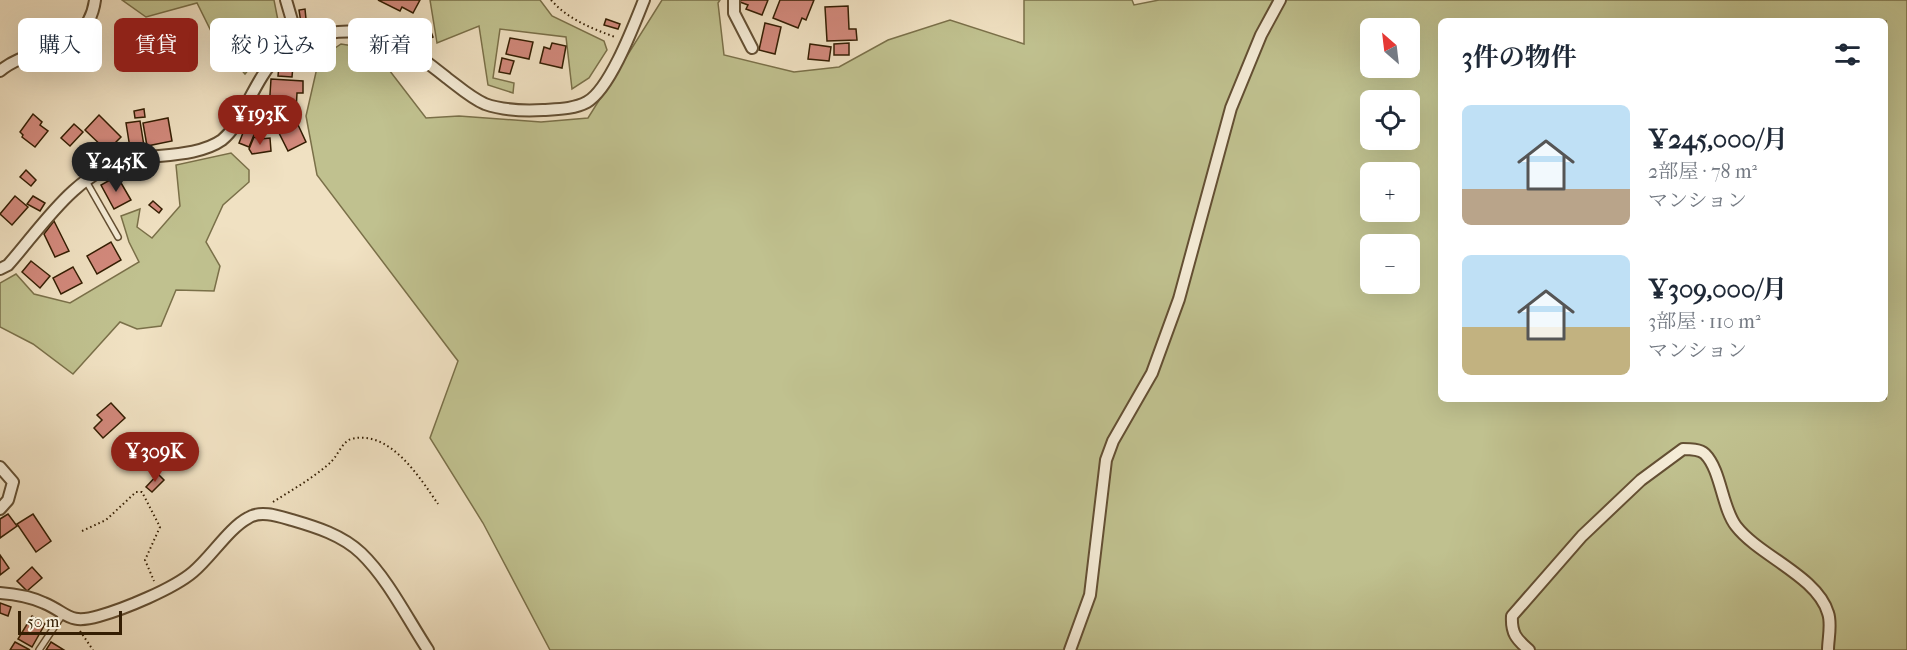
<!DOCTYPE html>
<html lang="ja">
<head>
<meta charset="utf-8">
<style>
  :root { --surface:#fff; --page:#f2f2f3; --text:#1f2937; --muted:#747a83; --accent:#8f2418 }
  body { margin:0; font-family:"IM FELL French Canon","Noto Serif JP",serif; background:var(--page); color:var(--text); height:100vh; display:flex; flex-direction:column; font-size:22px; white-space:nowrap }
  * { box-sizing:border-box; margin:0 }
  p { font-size:20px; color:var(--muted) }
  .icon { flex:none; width:33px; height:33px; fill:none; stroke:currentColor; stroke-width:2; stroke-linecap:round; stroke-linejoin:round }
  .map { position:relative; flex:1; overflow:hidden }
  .side { position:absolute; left:1438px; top:18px; width:450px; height:384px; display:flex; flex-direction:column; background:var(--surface); border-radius:9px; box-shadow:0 6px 24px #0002 }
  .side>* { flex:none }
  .hud { position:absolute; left:18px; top:18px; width:570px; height:54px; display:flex; gap:12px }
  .needle { width:39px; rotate:332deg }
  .buttons { position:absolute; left:1360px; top:18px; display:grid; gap:12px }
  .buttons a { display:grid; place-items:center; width:60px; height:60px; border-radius:9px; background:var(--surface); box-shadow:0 6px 24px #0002; font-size:30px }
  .scale { position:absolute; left:18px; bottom:15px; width:104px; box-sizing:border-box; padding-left:6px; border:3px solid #341e03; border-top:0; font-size:16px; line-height:21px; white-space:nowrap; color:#341e03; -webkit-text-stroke:4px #f5ecd7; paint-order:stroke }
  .price { position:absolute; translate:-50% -51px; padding:0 14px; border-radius:21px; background:var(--accent); color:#fff; font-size:20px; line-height:39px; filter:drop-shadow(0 2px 3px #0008) }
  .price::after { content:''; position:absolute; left:50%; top:36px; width:18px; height:14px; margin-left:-9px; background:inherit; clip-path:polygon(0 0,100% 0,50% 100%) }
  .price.on { background:#222; color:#fff }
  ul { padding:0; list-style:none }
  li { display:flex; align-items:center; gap:18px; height:150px; padding:0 24px }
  li span { display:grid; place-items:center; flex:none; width:168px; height:120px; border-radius:9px; color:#555 }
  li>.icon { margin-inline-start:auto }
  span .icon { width:72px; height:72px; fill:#fffc; stroke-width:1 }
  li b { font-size:26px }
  h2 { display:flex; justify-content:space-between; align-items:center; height:72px; padding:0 24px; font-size:26px }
  .pill { padding:0 21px; border-radius:9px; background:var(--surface); box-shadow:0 6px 24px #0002; font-size:21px; line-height:54px }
  .pill.on { background:var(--accent); color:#fff }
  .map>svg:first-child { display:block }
  .green { fill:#c0c18f; stroke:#7a7049; stroke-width:1.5; fill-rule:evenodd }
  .building { fill:#d2897c; stroke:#341e03; stroke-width:1.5 }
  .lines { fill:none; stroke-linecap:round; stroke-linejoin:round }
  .service-casing { stroke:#634f33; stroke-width:8 }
  .minor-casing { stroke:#634f33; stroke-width:14 }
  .path { stroke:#341e03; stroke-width:2; stroke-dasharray:1.5 3; stroke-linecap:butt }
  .service { stroke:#f5ecd7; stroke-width:5 }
  .minor { stroke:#f5ecd7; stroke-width:10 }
</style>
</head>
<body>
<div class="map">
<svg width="1907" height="650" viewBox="0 0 1907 650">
  <rect width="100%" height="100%" fill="#f0e1c2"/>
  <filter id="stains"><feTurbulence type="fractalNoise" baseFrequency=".00333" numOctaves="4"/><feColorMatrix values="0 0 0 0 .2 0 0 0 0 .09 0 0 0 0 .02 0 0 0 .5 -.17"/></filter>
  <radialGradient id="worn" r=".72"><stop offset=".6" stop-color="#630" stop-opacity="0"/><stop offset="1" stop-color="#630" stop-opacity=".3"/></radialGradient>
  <g class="green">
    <path d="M122,0H274L281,36L266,48L245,74L215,39L197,3L146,17Z"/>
    <path d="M430,0H540L552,16L604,41L607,50L589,78L572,89L566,37L500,29L493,78L514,83L513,93L488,85L479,26L437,43Z"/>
    <path d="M662,0H720L718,3L724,55L794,72L839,67L888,40L950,20L1024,44V0H1132L1134,5L1159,0H1907V650H550L483,523L430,438L458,361L317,175L306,116L319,59L341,44L373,49L426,118L459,116L541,122L588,118ZM1442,21H1886V399H1442ZM1371,28H1410V68H1371ZM1371,100H1410V140H1371ZM1371,172H1410V212H1371ZM1371,244H1410V284H1371Z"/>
    <path d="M231,153L249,170V182L223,205L206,242L220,266L214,291L176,290L161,326L137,329L120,322L73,374L33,344L0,327V283L16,274L34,294L70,303L139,262L129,242L121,216L140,209L137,227L152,238L180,206L176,165Z"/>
  </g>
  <g class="building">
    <path d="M378,0H420L413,13L402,7L400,11Z"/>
    <path d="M741,0H768L762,15L746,9L748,5L740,2Z"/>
    <path d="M780,0H814L806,20L802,18L798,28L773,18Z"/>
    <path d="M848,6L849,29H856L857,40L827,41L825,7Z"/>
    <path d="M305,9L307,29H302L299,10Z"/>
    <path d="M606,19L620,24L618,29L604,25Z"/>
    <path d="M765,23L781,27L775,54L759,50Z"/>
    <path d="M428,24L433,37L416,44L411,31Z"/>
    <path d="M510,38L533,42L529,59L506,54Z"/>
    <path d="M552,43L566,46L562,68L540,63L544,47L550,49Z"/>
    <path d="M849,43V55H834V44Z"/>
    <path d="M810,44L831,47L829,61L808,59Z"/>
    <path d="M502,58L514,61L510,74L499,72Z"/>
    <path d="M279,65L293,66L292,77L278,76Z"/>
    <path d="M271,79L303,81V93H297L296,111L269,110Z"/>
    <path d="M144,109L145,117L135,118L134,111Z"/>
    <path d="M292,112L306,142L288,151L277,129L283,126L280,118Z"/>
    <path d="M33,114L42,122L40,125L48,131L35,147L22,137L23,135L20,132Z"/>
    <path d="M99,115L121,137L107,151L85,130Z"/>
    <path d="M168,118L172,141L147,146L143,123Z"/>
    <path d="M248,120L258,125L249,147L239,143Z"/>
    <path d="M140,121L144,146L130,148L126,123Z"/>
    <path d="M74,124L83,132L70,146L61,138Z"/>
    <path d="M254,137L260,139L270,138L271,151L252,154L249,149Z"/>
    <path d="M26,170L36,180L31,186L20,177Z"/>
    <path d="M117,176L131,200L114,209L101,185Z"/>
    <path d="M15,196L28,207L12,225L0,214Z"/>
    <path d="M33,196L45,203L40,211L27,204Z"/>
    <path d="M153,201L162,209L159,213L149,205Z"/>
    <path d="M54,221L69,251L55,257L44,234Z"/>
    <path d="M111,242L121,260L97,274L87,256Z"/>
    <path d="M31,261L50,276L40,288L22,272Z"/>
    <path d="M73,267L82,283L61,294L53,278Z"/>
    <path d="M111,403L125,418L103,438L94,428L102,420L97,415Z"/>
    <path d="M158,474L164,480L152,492L146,487Z"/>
    <path d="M8,514L17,526L0,538V519Z"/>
    <path d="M33,514L51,541L36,552L17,524Z"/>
    <path d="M0,555L9,568L0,575Z"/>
    <path d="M32,567L42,578L27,591L17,581Z"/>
    <path d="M0,603L11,607L8,616L0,613Z"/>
    <path d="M32,616L45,624L32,647L18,639Z"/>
    <path d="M15,642L30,650H10Z"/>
    <path d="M51,642L64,650H46Z"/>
  </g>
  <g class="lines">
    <g class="service-casing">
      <g id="service">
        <path d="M86,181L118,237"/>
        <path d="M39,650L63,614"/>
      </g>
    </g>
    <g class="minor-casing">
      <g id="minor">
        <path d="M286,0L298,41"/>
        <path d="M734,0V13L752,48"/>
        <path d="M0,71C32,44 88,54 95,0"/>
        <path d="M0,269L8,265C42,227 75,172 129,160C157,154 198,157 222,140C233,131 239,119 245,107C267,66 279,40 329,33C379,25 411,49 447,78C459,87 471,98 485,104C502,110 525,111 543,110C558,109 574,109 587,102C610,89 634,25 644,0"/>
        <path d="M0,467L13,482L8,500L0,509"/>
        <path d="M0,593C14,594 31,597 44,603C68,613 68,625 99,616C124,609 173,589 193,572C211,557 229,528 248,518C260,510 278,516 292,520C316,527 342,535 361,553C388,579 407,618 428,650"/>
        <path d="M1070,650L1090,595L1106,460L1113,441L1152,373L1179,299L1231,108L1261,35L1280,0"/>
        <path d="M1529,650C1516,639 1511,633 1512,616L1582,536L1641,480L1683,449C1690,449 1700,449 1705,454C1721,470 1722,508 1736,526C1759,556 1817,576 1828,613C1832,624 1828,639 1828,650"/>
      </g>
    </g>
    <g class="path">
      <path d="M551,0C569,20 591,28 615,37"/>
      <path d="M273,502C292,490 313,478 330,463C337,457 342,442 351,439C390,429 420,478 438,504"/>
      <path d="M82,531L106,520L136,492H142L160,527L145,560L154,581"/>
      <path d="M80,631L93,650"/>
    </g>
    <use href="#service" class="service"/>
    <use href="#minor" class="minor"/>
  </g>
  <rect width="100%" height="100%" filter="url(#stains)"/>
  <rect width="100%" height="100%" fill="url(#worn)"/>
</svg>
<div class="buttons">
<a><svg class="needle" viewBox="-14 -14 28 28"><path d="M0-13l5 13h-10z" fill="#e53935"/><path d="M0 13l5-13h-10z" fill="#747a83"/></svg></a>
<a><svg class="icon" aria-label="locate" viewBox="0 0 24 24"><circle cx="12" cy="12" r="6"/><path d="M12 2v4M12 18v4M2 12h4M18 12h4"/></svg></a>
<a>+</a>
<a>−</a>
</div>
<div class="scale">50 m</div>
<b class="price" style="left:260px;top:146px">¥193K</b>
<b class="price on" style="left:116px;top:193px">¥245K</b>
<b class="price" style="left:155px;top:483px">¥309K</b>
<div class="hud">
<a class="pill">購入</a>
<a class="pill on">賃貸</a>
<a class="pill">絞り込み</a>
<a class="pill">新着</a>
</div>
<section class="side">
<h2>3件の物件<svg class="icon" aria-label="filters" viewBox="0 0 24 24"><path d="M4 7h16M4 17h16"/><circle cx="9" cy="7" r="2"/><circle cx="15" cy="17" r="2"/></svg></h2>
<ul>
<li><span style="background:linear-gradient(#bfe0f5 70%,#b9a48a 0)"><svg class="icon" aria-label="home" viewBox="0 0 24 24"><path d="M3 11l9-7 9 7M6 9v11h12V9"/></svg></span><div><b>¥245,000/月</b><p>2部屋 · 78 m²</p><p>マンション</p></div></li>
<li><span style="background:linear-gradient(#bfe0f5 60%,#c2b280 0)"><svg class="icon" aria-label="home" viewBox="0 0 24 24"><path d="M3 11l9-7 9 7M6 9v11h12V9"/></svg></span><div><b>¥309,000/月</b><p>3部屋 · 110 m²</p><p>マンション</p></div></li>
</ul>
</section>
</div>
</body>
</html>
